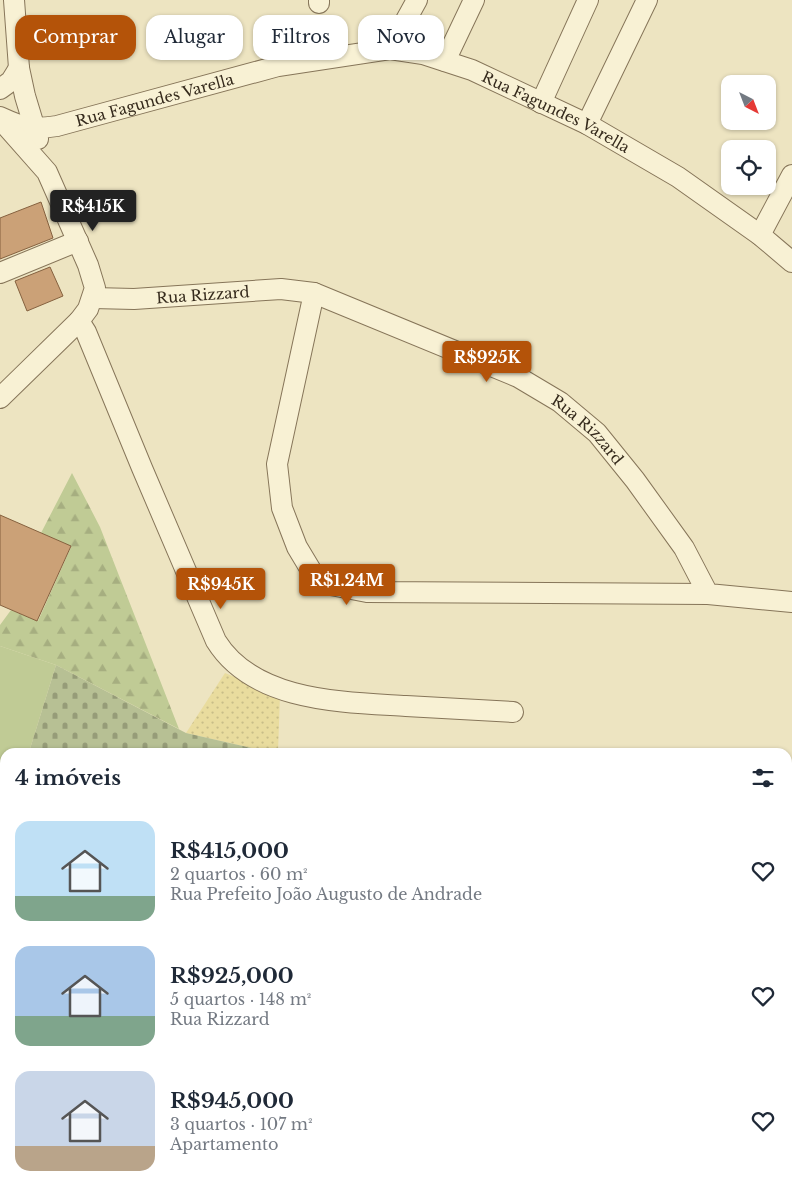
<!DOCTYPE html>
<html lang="pt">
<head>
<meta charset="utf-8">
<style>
  :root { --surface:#fff; --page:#f2f2f3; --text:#1f2937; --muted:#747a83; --accent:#b45309 }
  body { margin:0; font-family:"Libre Baskerville",serif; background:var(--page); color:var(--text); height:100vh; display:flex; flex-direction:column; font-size:19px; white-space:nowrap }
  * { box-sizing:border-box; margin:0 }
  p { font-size:16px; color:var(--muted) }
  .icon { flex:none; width:28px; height:28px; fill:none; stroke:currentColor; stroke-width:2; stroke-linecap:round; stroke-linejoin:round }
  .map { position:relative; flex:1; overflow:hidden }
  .panel { position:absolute; left:0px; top:748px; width:792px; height:446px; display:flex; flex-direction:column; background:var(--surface); border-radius:15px 15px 0 0; box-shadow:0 1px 4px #0004 }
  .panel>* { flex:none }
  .top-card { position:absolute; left:15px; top:15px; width:500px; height:45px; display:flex; gap:10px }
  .needle { width:32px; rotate:138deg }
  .buttons { position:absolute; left:721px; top:75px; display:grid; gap:10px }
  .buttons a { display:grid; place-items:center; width:55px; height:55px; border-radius:10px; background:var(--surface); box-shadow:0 1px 4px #0004; font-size:25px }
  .price { position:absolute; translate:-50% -42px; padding:0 11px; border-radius:5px; background:var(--accent); color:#fff; font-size:16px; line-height:32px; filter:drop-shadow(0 1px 2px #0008) }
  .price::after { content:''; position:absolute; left:50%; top:30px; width:15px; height:11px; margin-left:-8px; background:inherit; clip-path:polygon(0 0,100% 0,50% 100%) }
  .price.selected { background:#222; color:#fff }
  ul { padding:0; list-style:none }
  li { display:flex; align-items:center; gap:15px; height:125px; padding:0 15px }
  li span { display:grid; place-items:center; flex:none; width:140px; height:100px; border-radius:15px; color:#555 }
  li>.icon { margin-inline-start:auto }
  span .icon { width:60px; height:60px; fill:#fffc; stroke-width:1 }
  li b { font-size:21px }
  h2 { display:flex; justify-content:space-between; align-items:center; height:60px; padding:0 15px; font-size:21px }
  .pill { padding:0 18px; border-radius:15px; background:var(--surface); box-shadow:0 1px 4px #0004; font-size:18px; line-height:45px }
  .pill.selected { background:var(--accent); color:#fff }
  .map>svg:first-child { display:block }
  .grass { fill:#c0cb95 }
  .forest { fill:url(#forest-firs) }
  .sand { fill:url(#sand-dots) }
  .cemetery { fill:url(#cemetery-stones) }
  .building { fill:#cba177; stroke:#85613f }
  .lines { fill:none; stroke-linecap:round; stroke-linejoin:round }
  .minor-casing { stroke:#867559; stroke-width:22 }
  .minor { stroke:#f8f1d4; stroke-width:20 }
  .labels { text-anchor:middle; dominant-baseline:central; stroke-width:4; stroke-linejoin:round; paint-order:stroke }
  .street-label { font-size:15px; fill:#362b1d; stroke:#f5edd0 }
</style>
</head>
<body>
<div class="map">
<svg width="792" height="1193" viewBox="0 0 792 1193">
  <defs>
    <pattern id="forest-firs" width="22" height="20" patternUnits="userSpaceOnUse" patternTransform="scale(1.25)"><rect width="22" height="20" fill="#c0cb95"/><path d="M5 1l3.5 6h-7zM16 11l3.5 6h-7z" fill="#a6ae80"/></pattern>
    <pattern id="sand-dots" width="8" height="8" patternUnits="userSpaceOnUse" patternTransform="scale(1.25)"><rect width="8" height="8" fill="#e9dc9e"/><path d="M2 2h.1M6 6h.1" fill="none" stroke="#c8bd88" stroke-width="1.8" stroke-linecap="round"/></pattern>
    <pattern id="cemetery-stones" width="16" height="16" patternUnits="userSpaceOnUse" patternTransform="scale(1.25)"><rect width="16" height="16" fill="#b7c094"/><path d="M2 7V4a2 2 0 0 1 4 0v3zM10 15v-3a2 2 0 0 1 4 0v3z" fill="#969c78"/></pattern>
  </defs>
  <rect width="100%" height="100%" fill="#ede4c1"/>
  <path class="grass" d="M0,646L56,665L29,752H5V829L0,845Z"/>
  <path class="forest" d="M72,473L100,527L179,729L56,665L0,646V625L11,610L38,621L71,547L41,533Z"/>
  <path class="sand" d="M225,673L280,695L278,752H269L186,733Z"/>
  <g class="cemetery">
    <path d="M56,665L186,733L269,752H29Z"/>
    <path d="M5,829V985L0,983V845Z"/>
  </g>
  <g class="building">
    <path d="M41,202L53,238L0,259V218Z"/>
    <path d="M50,267L63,296L27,311L15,281Z"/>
    <path d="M0,515L71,546L37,621L0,605Z"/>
  </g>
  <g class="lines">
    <g class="minor-casing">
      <g id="minor">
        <path d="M14,0L19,68L25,96L38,139"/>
        <path d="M319,3V0"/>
        <path d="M390,49L417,0"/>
        <path d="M445,61L474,0"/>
        <path d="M0,89L11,81L19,68"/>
        <path d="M541,103L588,0"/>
        <path id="s1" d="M0,117C24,128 31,130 57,126L278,66L390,49L423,54L472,70L587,124L678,177L760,235L792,262"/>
        <path d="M587,124L647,0"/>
        <path d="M760,235L792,175"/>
        <path d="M0,273L78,241"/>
        <path d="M314,293L277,464L282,508L297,547L312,572L331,585L367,592L708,594"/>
        <path id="s2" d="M93,298L134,299L281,289L314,293L518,377L560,402L597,433L635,480L684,548L708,594L792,602"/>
        <path d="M79,321L86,332L142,468L216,641C254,702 342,702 406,706C442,708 478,710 513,712"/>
        <path d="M0,398L79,321L88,309L95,288L88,265L47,172L1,120"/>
        <path d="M0,1003L5,1005"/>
        <path d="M0,1025L5,1027"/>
        <path d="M0,1067L5,1068"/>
        <path d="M500,1189L514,1193"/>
        <path d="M567,1189L580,1193"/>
        <path d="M34,1193L35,1189"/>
        <path d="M52,1193L53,1189"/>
        <path d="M405,1193L406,1189"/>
        <path d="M460,1193L463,1189"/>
        <path d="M625,1193L627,1189"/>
      </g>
    </g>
    <use href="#minor" class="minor"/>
  </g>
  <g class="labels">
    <g class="street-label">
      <text stroke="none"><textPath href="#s1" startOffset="160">Rua Fagundes Varella</textPath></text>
      <text stroke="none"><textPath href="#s1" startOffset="580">Rua Fagundes Varella</textPath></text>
      <text stroke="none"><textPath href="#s2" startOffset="110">Rua Rizzard</textPath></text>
      <text stroke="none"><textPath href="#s2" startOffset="530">Rua Rizzard</textPath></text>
    </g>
  </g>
</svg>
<div class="buttons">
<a><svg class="needle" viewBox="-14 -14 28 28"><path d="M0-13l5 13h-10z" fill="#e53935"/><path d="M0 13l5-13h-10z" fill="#747a83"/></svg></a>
<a><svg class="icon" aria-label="locate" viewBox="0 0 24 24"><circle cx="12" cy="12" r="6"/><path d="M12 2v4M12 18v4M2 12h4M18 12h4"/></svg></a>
</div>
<b class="price selected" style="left:93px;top:232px">R$415K</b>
<b class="price" style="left:487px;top:383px">R$925K</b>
<b class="price" style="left:347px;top:606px">R$1.24M</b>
<b class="price" style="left:221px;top:610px">R$945K</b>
<div class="top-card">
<a class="pill selected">Comprar</a>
<a class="pill">Alugar</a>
<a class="pill">Filtros</a>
<a class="pill">Novo</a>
</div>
<section class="panel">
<h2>4 imóveis<svg class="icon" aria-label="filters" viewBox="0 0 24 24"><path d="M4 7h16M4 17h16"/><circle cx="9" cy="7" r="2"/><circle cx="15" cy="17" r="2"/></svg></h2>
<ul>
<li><span style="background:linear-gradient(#bfe0f5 75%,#7fa58c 0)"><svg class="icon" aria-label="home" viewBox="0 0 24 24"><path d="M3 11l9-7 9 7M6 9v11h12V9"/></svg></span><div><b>R$415,000</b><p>2 quartos · 60 m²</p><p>Rua Prefeito João Augusto de Andrade</p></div><svg class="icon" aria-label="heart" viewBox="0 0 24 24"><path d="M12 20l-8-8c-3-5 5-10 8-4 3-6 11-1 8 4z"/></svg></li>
<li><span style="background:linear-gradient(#a9c7e8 70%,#7fa58c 0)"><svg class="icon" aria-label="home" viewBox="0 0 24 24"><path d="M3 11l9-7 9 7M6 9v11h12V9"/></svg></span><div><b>R$925,000</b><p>5 quartos · 148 m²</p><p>Rua Rizzard</p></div><svg class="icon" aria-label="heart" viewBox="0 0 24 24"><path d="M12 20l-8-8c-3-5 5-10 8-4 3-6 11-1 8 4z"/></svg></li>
<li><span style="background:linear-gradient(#c9d6e8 75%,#b9a48a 0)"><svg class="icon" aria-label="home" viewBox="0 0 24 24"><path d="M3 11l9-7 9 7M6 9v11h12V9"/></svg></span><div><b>R$945,000</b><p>3 quartos · 107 m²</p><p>Apartamento</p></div><svg class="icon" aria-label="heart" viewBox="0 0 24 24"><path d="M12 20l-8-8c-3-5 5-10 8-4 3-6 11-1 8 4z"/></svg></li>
</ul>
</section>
</div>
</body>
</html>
